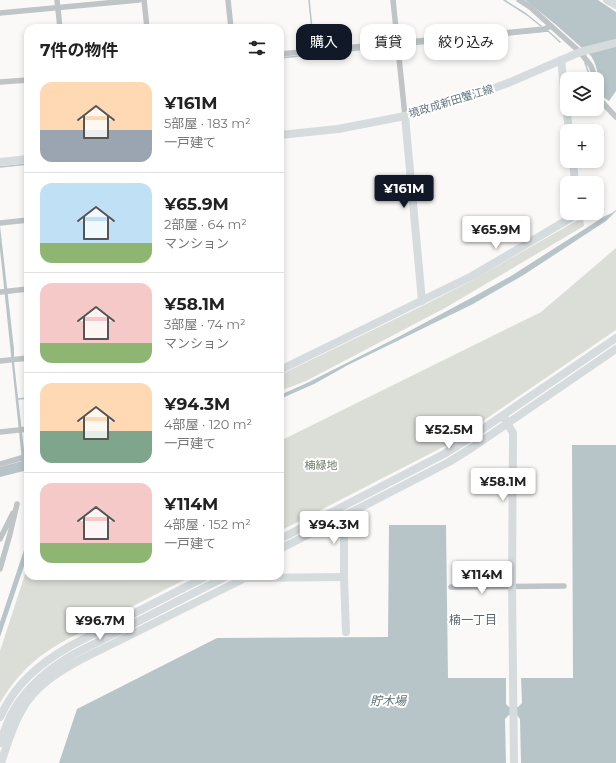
<!DOCTYPE html>
<html lang="ja">
<head>
<meta charset="utf-8">
<style>
  :root { --surface:#fff; --page:#f6f6f6; --text:#222; --muted:#767676; --line:#e0e0e0; --accent:#111827 }
  body { margin:0; font-family:Montserrat,"Noto Sans JP",sans-serif; background:var(--page); color:var(--text); height:100vh; display:flex; flex-direction:column; font-size:15px; white-space:nowrap }
  * { box-sizing:border-box; margin:0 }
  p { font-size:13px; color:var(--muted) }
  .icon { flex:none; width:22px; height:22px; fill:none; stroke:currentColor; stroke-width:2; stroke-linecap:round; stroke-linejoin:round }
  .map { position:relative; flex:1; overflow:hidden }
  .details { position:absolute; left:24px; top:24px; width:260px; height:556px; display:flex; flex-direction:column; background:var(--surface); border-radius:12px; box-shadow:0 2px 6px #0003 }
  .details>* { flex:none }
  .hud { position:absolute; left:296px; top:24px; width:260px; height:36px; display:flex; gap:8px }
  .buttons { position:absolute; left:560px; top:72px; display:grid; gap:8px }
  .buttons a { display:grid; place-items:center; width:44px; height:44px; border-radius:8px; background:var(--surface); box-shadow:0 2px 6px #0003; font-size:20px }
  .price { position:absolute; translate:-50% -34px; padding:0 9px; border-radius:4px; background:#fff; color:#222; font-size:13px; line-height:26px; filter:drop-shadow(0 1px 2px #0008) }
  .price::after { content:''; position:absolute; left:50%; top:24px; width:12px; height:9px; margin-left:-6px; background:inherit; clip-path:polygon(0 0,100% 0,50% 100%) }
  .price.selected { background:var(--accent); color:#fff }
  ul { padding:0; list-style:none }
  li { display:flex; align-items:center; gap:12px; height:100px; padding:0 16px }
  li+li { border-top:1px solid var(--line) }
  li span { display:grid; place-items:center; flex:none; width:112px; height:80px; border-radius:12px; color:#555 }
  li>.icon { margin-inline-start:auto }
  span .icon { width:48px; height:48px; fill:#fffc; stroke-width:1 }
  li b { font-size:17px }
  h2 { display:flex; justify-content:space-between; align-items:center; height:48px; padding:0 16px; font-size:17px }
  .tag { padding:0 14px; border-radius:12px; background:var(--surface); box-shadow:0 2px 6px #0003; font-size:14px; line-height:36px }
  .tag.selected { background:var(--accent); color:#fff }
  .map>svg:first-child { display:block }
  .green { fill:#daded7 }
  .water { fill:#b8c5c8 }
  .lines { fill:none; stroke-linecap:round; stroke-linejoin:round }
  .stream { stroke:#b8c5c8; stroke-width:1.5 }
  .street { stroke:#bfc4c7; stroke-width:5.5 }
  .secondary { stroke:#d6dbde; stroke-width:8 }
  .labels { text-anchor:middle; dominant-baseline:central; stroke-width:4; stroke-linejoin:round; paint-order:stroke }
  .street-label { font-size:11px; fill:#667881; stroke:#fff }
  .park-label { font-size:11px; fill:#6a7a65; stroke:#fff }
  .neighbourhood-label { font-size:12px; fill:#58656d; stroke:#fff }
  .water-label { font-size:12px; font-style:italic; fill:#60767b; stroke:#fff }
</style>
</head>
<body>
<div class="map">
<svg width="616" height="763" viewBox="0 0 616 763">
  <rect width="100%" height="100%" fill="#faf9f8"/>
  <g class="green">
    <path d="M583,217L584,226L445,308L306,381L280,391V375L424,305L471,281Z"/>
    <path d="M616,248V330L458,438L443,447L280,531V441L541,312Z"/>
    <path d="M28,565V576H192C164,590 137,604 110,618C88,629 64,639 45,653C27,665 11,684 0,703V651Z"/>
  </g>
  <g class="water">
    <path d="M525,0H598L616,12V91L609,101L602,96C598,82 599,68 591,56L555,24Z"/>
    <path d="M616,210V211L606,221L522,276L473,304L348,365L314,384L280,399V395L307,383L400,336L473,297L511,276L605,216L612,213Z"/>
    <path d="M0,226L14,349V362L25,459L28,461V470L0,477V467L22,461V460L0,249Z"/>
    <path d="M572,445H616V763H521L520,719L517,715H509L505,719L506,763H59L77,709L217,638L388,637L389,525H446L448,678H506V704L509,707H518L522,703L521,678H573Z"/>
    <path d="M28,538V554L0,637V622Z"/>
  </g>
  <g class="lines">
    <g class="stream">
      <path d="M309,0L314,49"/>
      <path d="M504,0L526,14L541,26"/>
      <path d="M400,46L548,31L560,42"/>
      <path d="M280,58L396,46"/>
      <path d="M585,63L589,74L590,79"/>
      <path d="M0,167L28,164"/>
      <path d="M18,399L28,398"/>
    </g>
    <g class="street">
      <path d="M57,0L60,28"/>
      <path d="M144,0L147,28"/>
      <path d="M228,0L231,28"/>
      <path d="M393,0L405,116"/>
      <path d="M519,0L530,7L580,52L591,66L594,74L595,79"/>
      <path d="M0,13L139,0"/>
      <path d="M280,54L544,29L551,26"/>
      <path d="M0,82L28,80"/>
      <path d="M597,91L601,101L616,117"/>
      <path d="M0,223L28,220"/>
      <path d="M0,292L28,289"/>
      <path d="M0,361L28,358"/>
      <path d="M0,432L28,429"/>
      <path d="M0,464L28,456"/>
      <path d="M0,539L13,513"/>
      <path d="M0,569L10,534L17,504"/>
      <path d="M451,587L564,586"/>
    </g>
    <g class="secondary">
      <path d="M607,0L616,5"/>
      <path d="M561,60L569,131"/>
      <path d="M405,116L422,301"/>
      <path d="M280,135L338,129L405,116L462,100L508,83L580,52L616,43"/>
      <path d="M573,161L575,183"/>
      <path d="M0,162L28,159"/>
      <path d="M280,370L472,276L579,213"/>
      <path d="M505,419L513,433L512,586L514,763"/>
      <path d="M340,513L344,521V577L346,632"/>
      <path d="M280,539L444,454L468,439L616,338"/>
      <path d="M280,549L449,462L473,447L616,349"/>
      <path d="M0,717C15,684 39,664 70,646L207,576"/>
      <path d="M0,743C4,733 7,721 13,711C28,685 49,669 74,654L227,576"/>
      <path d="M1,763C7,745 12,727 22,710C34,687 58,672 80,660L245,578L344,577"/>
    </g>
  </g>
  <g class="labels">
    <g class="street-label">
      <text transform="translate(451 101) rotate(-17)">境政成新田蟹江線</text>
    </g>
    <g class="park-label">
      <text x="321" y="465">楠緑地</text>
    </g>
    <g class="neighbourhood-label">
      <text x="473" y="619">楠一丁目</text>
    </g>
    <g class="water-label">
      <text x="388" y="700">貯木場</text>
    </g>
  </g>
</svg>
<div class="buttons">
<a><svg class="icon" aria-label="layers" viewBox="0 0 24 24"><path d="M12 4l9 5-9 5-9-5zM3 14l9 5 9-5"/></svg></a>
<a>+</a>
<a>−</a>
</div>
<b class="price selected" style="left:404px;top:209px">¥161M</b>
<b class="price" style="left:496px;top:250px">¥65.9M</b>
<b class="price" style="left:449px;top:450px">¥52.5M</b>
<b class="price" style="left:503px;top:502px">¥58.1M</b>
<b class="price" style="left:334px;top:545px">¥94.3M</b>
<b class="price" style="left:482px;top:595px">¥114M</b>
<b class="price" style="left:100px;top:641px">¥96.7M</b>
<div class="hud">
<a class="tag selected">購入</a>
<a class="tag">賃貸</a>
<a class="tag">絞り込み</a>
</div>
<section class="details">
<h2>7件の物件<svg class="icon" aria-label="filters" viewBox="0 0 24 24"><path d="M4 7h16M4 17h16"/><circle cx="9" cy="7" r="2"/><circle cx="15" cy="17" r="2"/></svg></h2>
<ul>
<li><span style="background:linear-gradient(#ffd9b3 60%,#9aa5b1 0)"><svg class="icon" aria-label="home" viewBox="0 0 24 24"><path d="M3 11l9-7 9 7M6 9v11h12V9"/></svg></span><div><b>¥161M</b><p>5部屋 · 183 m²</p><p>一戸建て</p></div></li>
<li><span style="background:linear-gradient(#bfe0f5 75%,#8fb573 0)"><svg class="icon" aria-label="home" viewBox="0 0 24 24"><path d="M3 11l9-7 9 7M6 9v11h12V9"/></svg></span><div><b>¥65.9M</b><p>2部屋 · 64 m²</p><p>マンション</p></div></li>
<li><span style="background:linear-gradient(#f6c9c9 75%,#8fb573 0)"><svg class="icon" aria-label="home" viewBox="0 0 24 24"><path d="M3 11l9-7 9 7M6 9v11h12V9"/></svg></span><div><b>¥58.1M</b><p>3部屋 · 74 m²</p><p>マンション</p></div></li>
<li><span style="background:linear-gradient(#ffd9b3 60%,#7fa58c 0)"><svg class="icon" aria-label="home" viewBox="0 0 24 24"><path d="M3 11l9-7 9 7M6 9v11h12V9"/></svg></span><div><b>¥94.3M</b><p>4部屋 · 120 m²</p><p>一戸建て</p></div></li>
<li><span style="background:linear-gradient(#f6c9c9 75%,#8fb573 0)"><svg class="icon" aria-label="home" viewBox="0 0 24 24"><path d="M3 11l9-7 9 7M6 9v11h12V9"/></svg></span><div><b>¥114M</b><p>4部屋 · 152 m²</p><p>一戸建て</p></div></li>
</ul>
</section>
</div>
</body>
</html>
